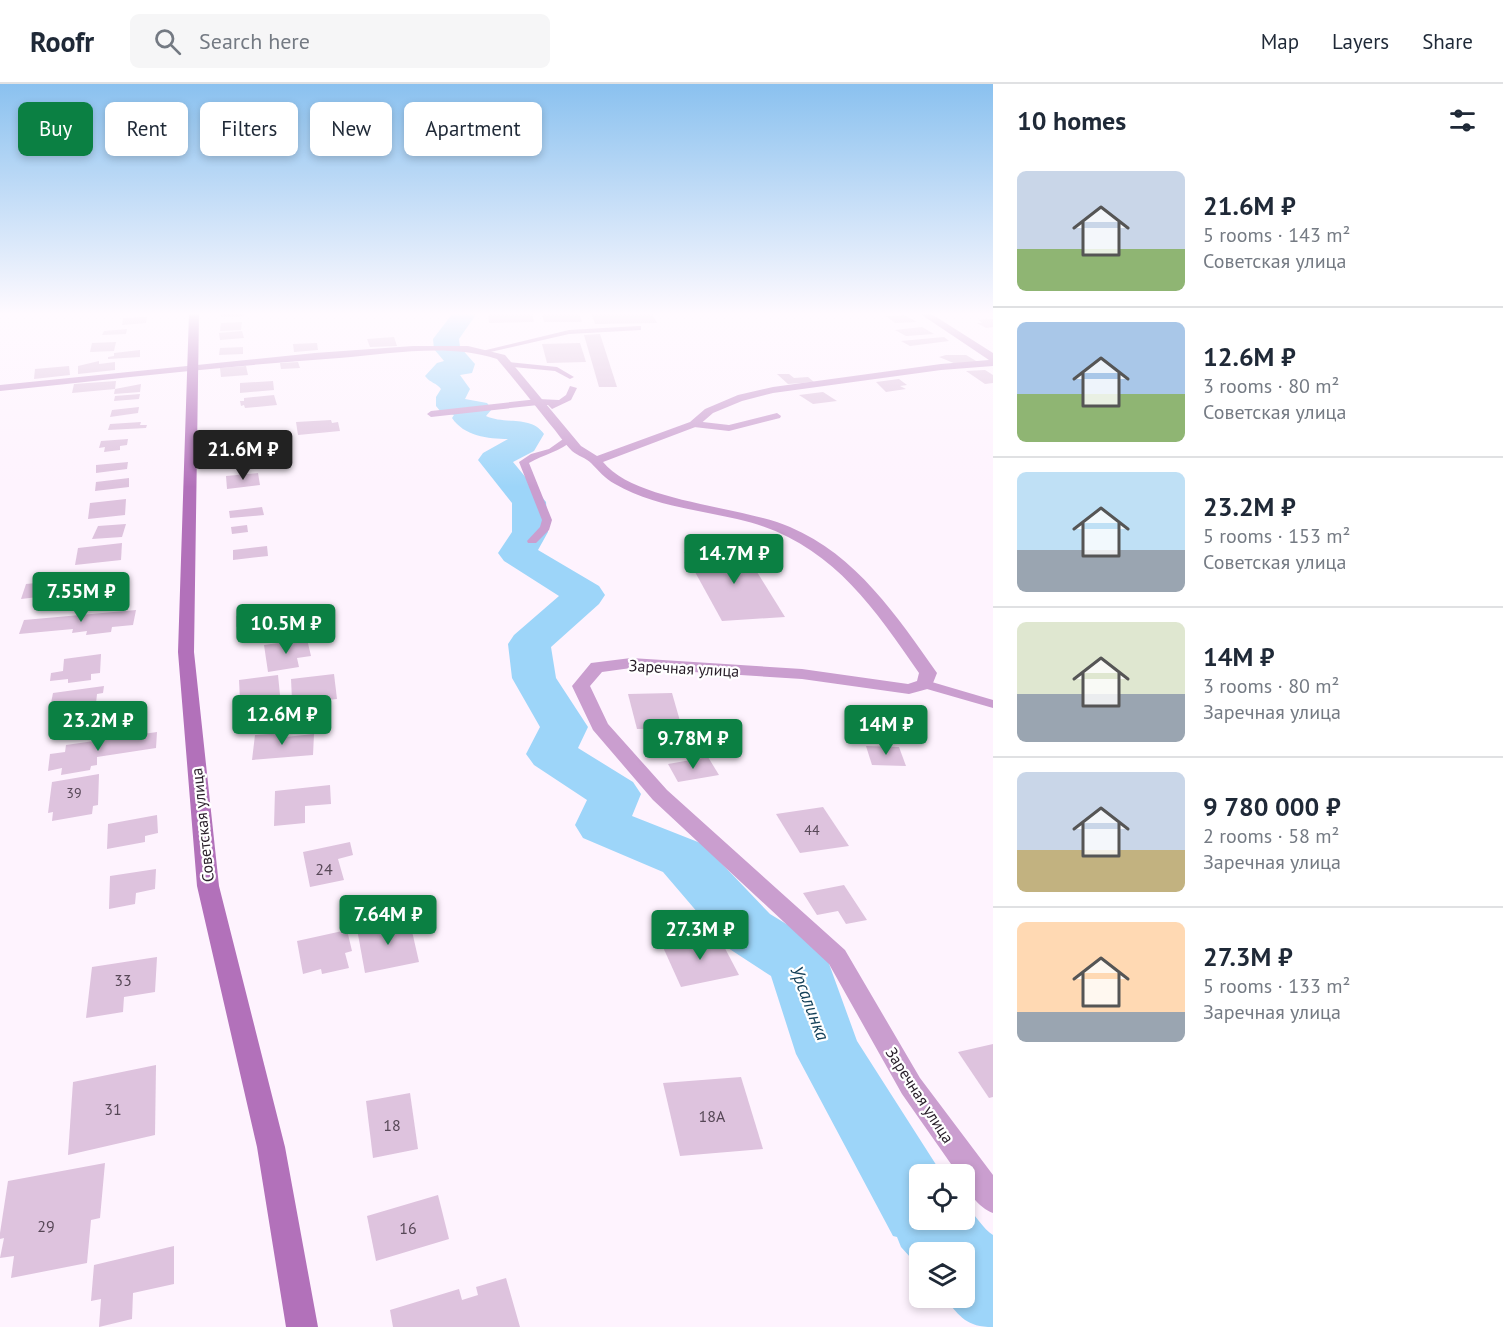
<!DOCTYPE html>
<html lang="en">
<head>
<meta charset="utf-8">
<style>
  :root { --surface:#fff; --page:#f6f6f7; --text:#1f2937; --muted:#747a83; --line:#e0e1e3; --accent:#0b8043 }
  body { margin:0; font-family:"PT Sans",sans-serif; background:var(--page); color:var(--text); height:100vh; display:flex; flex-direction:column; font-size:22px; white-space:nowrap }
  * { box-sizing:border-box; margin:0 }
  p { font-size:20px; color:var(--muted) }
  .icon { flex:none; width:33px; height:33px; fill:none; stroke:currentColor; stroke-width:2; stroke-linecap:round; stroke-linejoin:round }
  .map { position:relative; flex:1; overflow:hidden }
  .side { display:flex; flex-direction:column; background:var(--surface); width:510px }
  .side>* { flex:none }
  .banner { position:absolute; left:18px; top:18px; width:570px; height:54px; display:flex; gap:12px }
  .buttons { position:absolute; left:909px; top:1080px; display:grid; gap:12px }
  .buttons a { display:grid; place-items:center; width:66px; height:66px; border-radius:9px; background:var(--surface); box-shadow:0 3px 9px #0003; font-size:30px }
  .price { position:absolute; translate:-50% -51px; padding:0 14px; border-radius:6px; background:var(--accent); color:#fff; font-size:20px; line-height:39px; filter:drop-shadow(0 2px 3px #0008) }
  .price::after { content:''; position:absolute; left:50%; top:36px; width:18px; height:14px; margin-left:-9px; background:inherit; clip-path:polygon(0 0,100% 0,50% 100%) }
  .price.selected { background:#222; color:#fff }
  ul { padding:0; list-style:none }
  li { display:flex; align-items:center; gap:18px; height:150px; padding:0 24px }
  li+li { border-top:2px solid var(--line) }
  li span { display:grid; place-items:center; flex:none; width:168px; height:120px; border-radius:9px; color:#555 }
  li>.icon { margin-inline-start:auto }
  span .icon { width:72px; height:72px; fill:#fffc; stroke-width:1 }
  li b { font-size:26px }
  h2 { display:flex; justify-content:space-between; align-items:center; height:72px; padding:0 24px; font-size:26px }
  .pill { padding:0 21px; border-radius:9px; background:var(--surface); box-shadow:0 3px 9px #0003; font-size:21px; line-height:54px }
  .pill.selected { background:var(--accent); color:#fff }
  header { display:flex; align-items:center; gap:36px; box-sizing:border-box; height:84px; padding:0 30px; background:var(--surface); border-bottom:2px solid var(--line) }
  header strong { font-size:28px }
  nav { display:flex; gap:33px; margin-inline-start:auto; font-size:21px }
  .search { width:420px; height:54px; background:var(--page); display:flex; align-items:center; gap:15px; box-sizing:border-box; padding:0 21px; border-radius:9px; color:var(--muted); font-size:22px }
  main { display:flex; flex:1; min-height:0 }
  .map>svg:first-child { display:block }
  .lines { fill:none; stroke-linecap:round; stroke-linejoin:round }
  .river { fill:#9dd5f9; fill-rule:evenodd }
  .building { fill:#dec3de }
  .lane { fill:#ca9ecf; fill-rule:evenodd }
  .street { fill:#ca9ecf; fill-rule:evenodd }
  .secondary { fill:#b271ba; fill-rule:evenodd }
  .labels { text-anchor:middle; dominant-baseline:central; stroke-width:4.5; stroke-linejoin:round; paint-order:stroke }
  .number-label { font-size:14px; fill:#564756 }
  .street-label { font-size:16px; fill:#281e29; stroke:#fff }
  .near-number-label { font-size:16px; fill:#564756 }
  .water-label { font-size:18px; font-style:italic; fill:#154159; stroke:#fff }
</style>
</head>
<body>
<header>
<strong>Roofr</strong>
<div class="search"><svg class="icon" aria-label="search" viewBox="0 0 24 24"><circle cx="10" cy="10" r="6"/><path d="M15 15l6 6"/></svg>Search here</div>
<nav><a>Map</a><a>Layers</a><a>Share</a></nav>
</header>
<main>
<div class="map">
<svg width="993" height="1243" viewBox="0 0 993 1243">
  <rect width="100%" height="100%" fill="#fef3fe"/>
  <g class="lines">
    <path class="river" d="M453,229H477L459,255L460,263L475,280L472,289L460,291L470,305L465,315L487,319L492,325L486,332C505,341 531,331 544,350L534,367L513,378L546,418L548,448L538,466L599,502L605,511L599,520L551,563L556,594L588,643L578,664L633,698L641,710L632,732L703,760L770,830L819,860L828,877L857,957L942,1090H920V1136H964V1119C973,1128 984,1146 993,1151V1243C966,1243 961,1233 944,1214H964V1168H920V1184L901,1163L897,1153L893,1152L796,970L771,892L728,864L663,788L583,754L575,741L587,716L534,681L526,670L540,643L512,594L508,560L514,551L559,512L504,477L498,469L512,448V419L478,376L483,369L508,355C488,355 464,352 452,334L454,331L441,328L436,322V313L441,305C437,299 430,299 425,292L437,279L444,277L434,265L433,255Z"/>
  </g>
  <g class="building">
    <path d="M221,229H244V232L221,233Z"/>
    <path d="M488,229H532L534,238L489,239Z"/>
    <path d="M542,229H579L582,238H544Z"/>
    <path d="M591,229H652L657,239L595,240Z"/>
    <path d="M904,231L917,238L895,239L886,232Z"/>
    <path d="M147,233L146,239L122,241L123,234Z"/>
    <path d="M993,235V243L986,244L977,239H982L979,236Z"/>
    <path d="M242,238L241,246L220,247L221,239Z"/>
    <path d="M922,243L934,250L906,252L895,246Z"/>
    <path d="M127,245L126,250L102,251L104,247Z"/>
    <path d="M242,247L244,254L220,256L219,249Z"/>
    <path d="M600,250L617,303H599L584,251Z"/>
    <path d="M394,253L397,262L370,263L367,255Z"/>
    <path d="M944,253L949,257L910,262L901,257Z"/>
    <path d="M116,258L114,267L90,268L92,259Z"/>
    <path d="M317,259L318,266L294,268L293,260Z"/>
    <path d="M580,259L586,278L547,279L542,260Z"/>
    <path d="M243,263V270L219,271L220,264Z"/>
    <path d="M140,266V273L108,275V273L114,272V269Z"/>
    <path d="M946,271H966L978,278L956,280L939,273Z"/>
    <path d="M99,277V280L115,278V286L78,290V282Z"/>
    <path d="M298,278L300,284L281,285L280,279Z"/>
    <path d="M69,282L70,291L34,295L35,285Z"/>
    <path d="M246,282L248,291L221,293L220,284Z"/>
    <path d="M985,286L993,291V299L985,300L966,287Z"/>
    <path d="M777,290H789L794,294L808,293L814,298L788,300Z"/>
    <path d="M899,295L907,301L900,302L906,305L886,308L876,298Z"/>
    <path d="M116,297L115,305L72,309L74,300Z"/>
    <path d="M273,297L274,306L240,309V299Z"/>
    <path d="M141,300L140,308L114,310L115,305Z"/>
    <path d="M823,308L837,317L813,320L799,311Z"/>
    <path d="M140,310L139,315L114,317L115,312Z"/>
    <path d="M274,311L277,321L245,324L244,321L241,322L240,317H244V314Z"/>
    <path d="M139,323L138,329L110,333L112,326Z"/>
    <path d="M331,336L332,339L338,338L340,347L298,351L296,338Z"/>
    <path d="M141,338L140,341H147L146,344L108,346L110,340Z"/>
    <path d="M253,351V353L264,352L265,364L228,368L227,356Z"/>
    <path d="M128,355L127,361L120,362V366L104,368L105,363L99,364L101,357Z"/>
    <path d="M255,368L256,373L259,372L260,378L240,380L239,375L225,377L224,371Z"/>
    <path d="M128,378L127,385L96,389V381Z"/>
    <path d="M258,389L260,401L227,405L226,392Z"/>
    <path d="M129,394V403L95,407L96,398Z"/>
    <path d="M126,415L125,431L88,435L90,419Z"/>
    <path d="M262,423L264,431L230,434L229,427Z"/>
    <path d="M126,440L122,453L92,455L98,442Z"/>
    <path d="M247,441L248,448L232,450L231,443Z"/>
    <path d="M122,459L121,476L75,481L78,464Z"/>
    <path d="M267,462L268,472L233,476V466Z"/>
    <path d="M742,464L785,533L722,537L684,468Z"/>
    <path d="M118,491L115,514L71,519L74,504L49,506L47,512L21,515L26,500Z"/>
    <path d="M136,526L133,541L112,543L111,548L86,551L87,547L72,549L73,545L19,550L24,536Z"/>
    <path d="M268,529V540L236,543V532Z"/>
    <path d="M307,555L311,572L297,574L299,583L268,588L264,561Z"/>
    <path d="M101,570L100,589L91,590V596L68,599V595L50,597L51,589L63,587L64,575Z"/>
    <path d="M334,590L337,615L298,619L292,616L291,595Z"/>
    <path d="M278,591L280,611L240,616L239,596Z"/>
    <path d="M104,602L103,609L97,610L95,629L71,632L72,621L50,624L53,609Z"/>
    <path d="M672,609L682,644L637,645L628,610Z"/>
    <path d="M157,648L156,664L97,673V681L91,682L90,686L61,691L62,684L48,687L50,670L65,668L66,661Z"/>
    <path d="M284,649L285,653L314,650L313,671L252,676L255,651Z"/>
    <path d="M866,662L899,663L906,682L872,681Z"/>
    <path d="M708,673L719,691L678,698L668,680Z"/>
    <path d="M99,690L98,721L93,722L92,730L52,737L53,728L48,729L52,698Z"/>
    <path d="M330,701L331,720L305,722V739L274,742L275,707Z"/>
    <path d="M823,723L849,762L800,769L776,730Z"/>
    <path d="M157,731L158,749L145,752V758L107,765L108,740Z"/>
    <path d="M350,758L353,771L338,775L344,796L310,803L303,768Z"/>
    <path d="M156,785L155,805L136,809L135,820L109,825L110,792Z"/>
    <path d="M844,801L867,836L846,840L838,827L817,831L803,809Z"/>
    <path d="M409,834L419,878L365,889L357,845Z"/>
    <path d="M347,846L352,867L345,869L349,884L322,890L321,885L303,890L297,857Z"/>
    <path d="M718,851L739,891L681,903L662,861Z"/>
    <path d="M157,873L155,908L124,913L123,928L86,934L92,883Z"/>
    <path d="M993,960V1013L989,1014L958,968Z"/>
    <path d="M156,981L155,1051L68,1071L73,998Z"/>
    <path d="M741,993L763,1065L680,1072L663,999Z"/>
    <path d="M410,1009L418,1065L373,1074L366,1017Z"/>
    <path d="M105,1079L100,1134L91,1136L87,1179L11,1194L14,1172L0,1174L4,1154L0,1155V1149L8,1097Z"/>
    <path d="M438,1111L449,1155L376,1177L367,1132Z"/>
    <path d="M174,1162V1200L133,1209L132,1235L99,1243L101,1215L91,1217L94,1181Z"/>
    <path d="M506,1194L520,1243H393L390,1226L459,1205L462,1216L478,1211L476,1203Z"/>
  </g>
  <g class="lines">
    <g class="lane">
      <path d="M638,242H641V246L569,250L486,269L482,267L569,246Z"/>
      <path d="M507,278L557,283L574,293L570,295L555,287L504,282V278Z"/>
      <path d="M570,302L577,304L571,316L552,325L548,321H538L431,333L427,330L431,327L538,315L559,316L566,311Z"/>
      <path d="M777,329L781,332L780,334L729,347L694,343L690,340L694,337L729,341Z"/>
      <path d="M566,353L574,355C560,368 544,370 529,379L552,436L549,446L536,459H528L527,457L540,443L542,436L519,378L531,370L549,365Z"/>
      <path d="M925,596L993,616V624L920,603L918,600L920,597Z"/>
    </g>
    <path class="street" d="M919,229H930L993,269V282L941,286L773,309L742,317L713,329L698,342L603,378C635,418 741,422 790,443C856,471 897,532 937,589L931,604L909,610L802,595L631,584L602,588L590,602L608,640L667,706L845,866L920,994L993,1091V1129C979,1124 964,1106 964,1090H958L902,1010L829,880L653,716L593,646L572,602L591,579L631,574L802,585L908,600L917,597L919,589C870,518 827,455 737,435C697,426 651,421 615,400C604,394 599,387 591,379C586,374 578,372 572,367C564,359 557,348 549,339C532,318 515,296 497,275C447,259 391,270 339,274C226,282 113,295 0,307V301L315,269L413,262H468L505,271L581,362L597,372L690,338L705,325L738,311L773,303L941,280L989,276Z"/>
    <path class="secondary" d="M189,229H199L194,568L219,802L285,1063L318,1243H286L257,1063L197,802L178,568Z"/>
  </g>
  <linearGradient id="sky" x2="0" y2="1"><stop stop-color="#8ac1ef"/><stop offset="0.57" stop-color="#fffaff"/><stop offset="1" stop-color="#fffaff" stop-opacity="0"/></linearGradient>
  <rect width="993" height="403" fill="url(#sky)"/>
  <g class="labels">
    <g class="number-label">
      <text x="74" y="709">39</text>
      <text x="812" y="746">44</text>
    </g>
    <g class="street-label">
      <text transform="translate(684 584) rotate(3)">Заречная улица</text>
      <text transform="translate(202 741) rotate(-96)">Советская улица</text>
      <text transform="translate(920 1011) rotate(57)">Заречная улица</text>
    </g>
    <g class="near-number-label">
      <text x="324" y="785">24</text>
      <text x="123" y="896">33</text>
      <text x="113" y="1025">31</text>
      <text x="712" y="1032">18А</text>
      <text x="392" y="1041">18</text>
      <text x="46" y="1142">29</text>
      <text x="408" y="1144">16</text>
    </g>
    <g class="water-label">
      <text transform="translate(810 919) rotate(69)">Урсалинка</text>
    </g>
  </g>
</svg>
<div class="buttons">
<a><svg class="icon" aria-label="locate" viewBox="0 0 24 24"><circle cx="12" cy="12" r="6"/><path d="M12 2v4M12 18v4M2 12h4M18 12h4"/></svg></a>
<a><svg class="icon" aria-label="layers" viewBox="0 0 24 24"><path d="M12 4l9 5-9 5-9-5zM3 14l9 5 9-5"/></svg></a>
</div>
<b class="price selected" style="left:243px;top:397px">21.6M ₽</b>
<b class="price" style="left:734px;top:501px">14.7M ₽</b>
<b class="price" style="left:81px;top:539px">7.55M ₽</b>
<b class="price" style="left:286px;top:571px">10.5M ₽</b>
<b class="price" style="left:282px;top:662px">12.6M ₽</b>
<b class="price" style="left:98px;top:668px">23.2M ₽</b>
<b class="price" style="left:886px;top:672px">14M ₽</b>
<b class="price" style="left:693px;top:686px">9.78M ₽</b>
<b class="price" style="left:388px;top:862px">7.64M ₽</b>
<b class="price" style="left:700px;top:877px">27.3M ₽</b>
<div class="banner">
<a class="pill selected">Buy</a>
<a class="pill">Rent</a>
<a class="pill">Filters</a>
<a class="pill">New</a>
<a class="pill">Apartment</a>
</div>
</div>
<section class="side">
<h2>10 homes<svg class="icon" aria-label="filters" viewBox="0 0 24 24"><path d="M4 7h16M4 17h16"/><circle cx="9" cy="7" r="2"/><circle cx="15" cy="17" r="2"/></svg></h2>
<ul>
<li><span style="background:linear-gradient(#c9d6e8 65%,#8fb573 0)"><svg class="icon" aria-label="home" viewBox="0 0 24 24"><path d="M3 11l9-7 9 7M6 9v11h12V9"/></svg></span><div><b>21.6M ₽</b><p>5 rooms · 143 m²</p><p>Советская улица</p></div></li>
<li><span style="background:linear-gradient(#a9c7e8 60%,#8fb573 0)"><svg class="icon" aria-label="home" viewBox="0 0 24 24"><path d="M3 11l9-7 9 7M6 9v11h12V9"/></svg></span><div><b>12.6M ₽</b><p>3 rooms · 80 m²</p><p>Советская улица</p></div></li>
<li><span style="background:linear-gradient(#bfe0f5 65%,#9aa5b1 0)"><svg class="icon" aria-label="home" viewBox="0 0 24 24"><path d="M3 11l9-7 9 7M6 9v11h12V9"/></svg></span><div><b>23.2M ₽</b><p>5 rooms · 153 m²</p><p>Советская улица</p></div></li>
<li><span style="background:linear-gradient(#dfe7d0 60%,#9aa5b1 0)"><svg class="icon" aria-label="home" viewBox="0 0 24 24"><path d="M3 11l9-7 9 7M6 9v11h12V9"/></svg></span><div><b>14M ₽</b><p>3 rooms · 80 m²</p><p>Заречная улица</p></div></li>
<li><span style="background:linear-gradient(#c9d6e8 65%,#c2b280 0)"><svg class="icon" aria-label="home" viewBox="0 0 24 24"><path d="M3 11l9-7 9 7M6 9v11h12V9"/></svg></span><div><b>9 780 000 ₽</b><p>2 rooms · 58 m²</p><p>Заречная улица</p></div></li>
<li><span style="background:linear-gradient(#ffd9b3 75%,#9aa5b1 0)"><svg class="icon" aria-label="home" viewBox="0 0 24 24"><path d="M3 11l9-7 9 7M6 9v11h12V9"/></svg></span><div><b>27.3M ₽</b><p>5 rooms · 133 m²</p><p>Заречная улица</p></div></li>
</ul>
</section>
</main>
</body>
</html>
